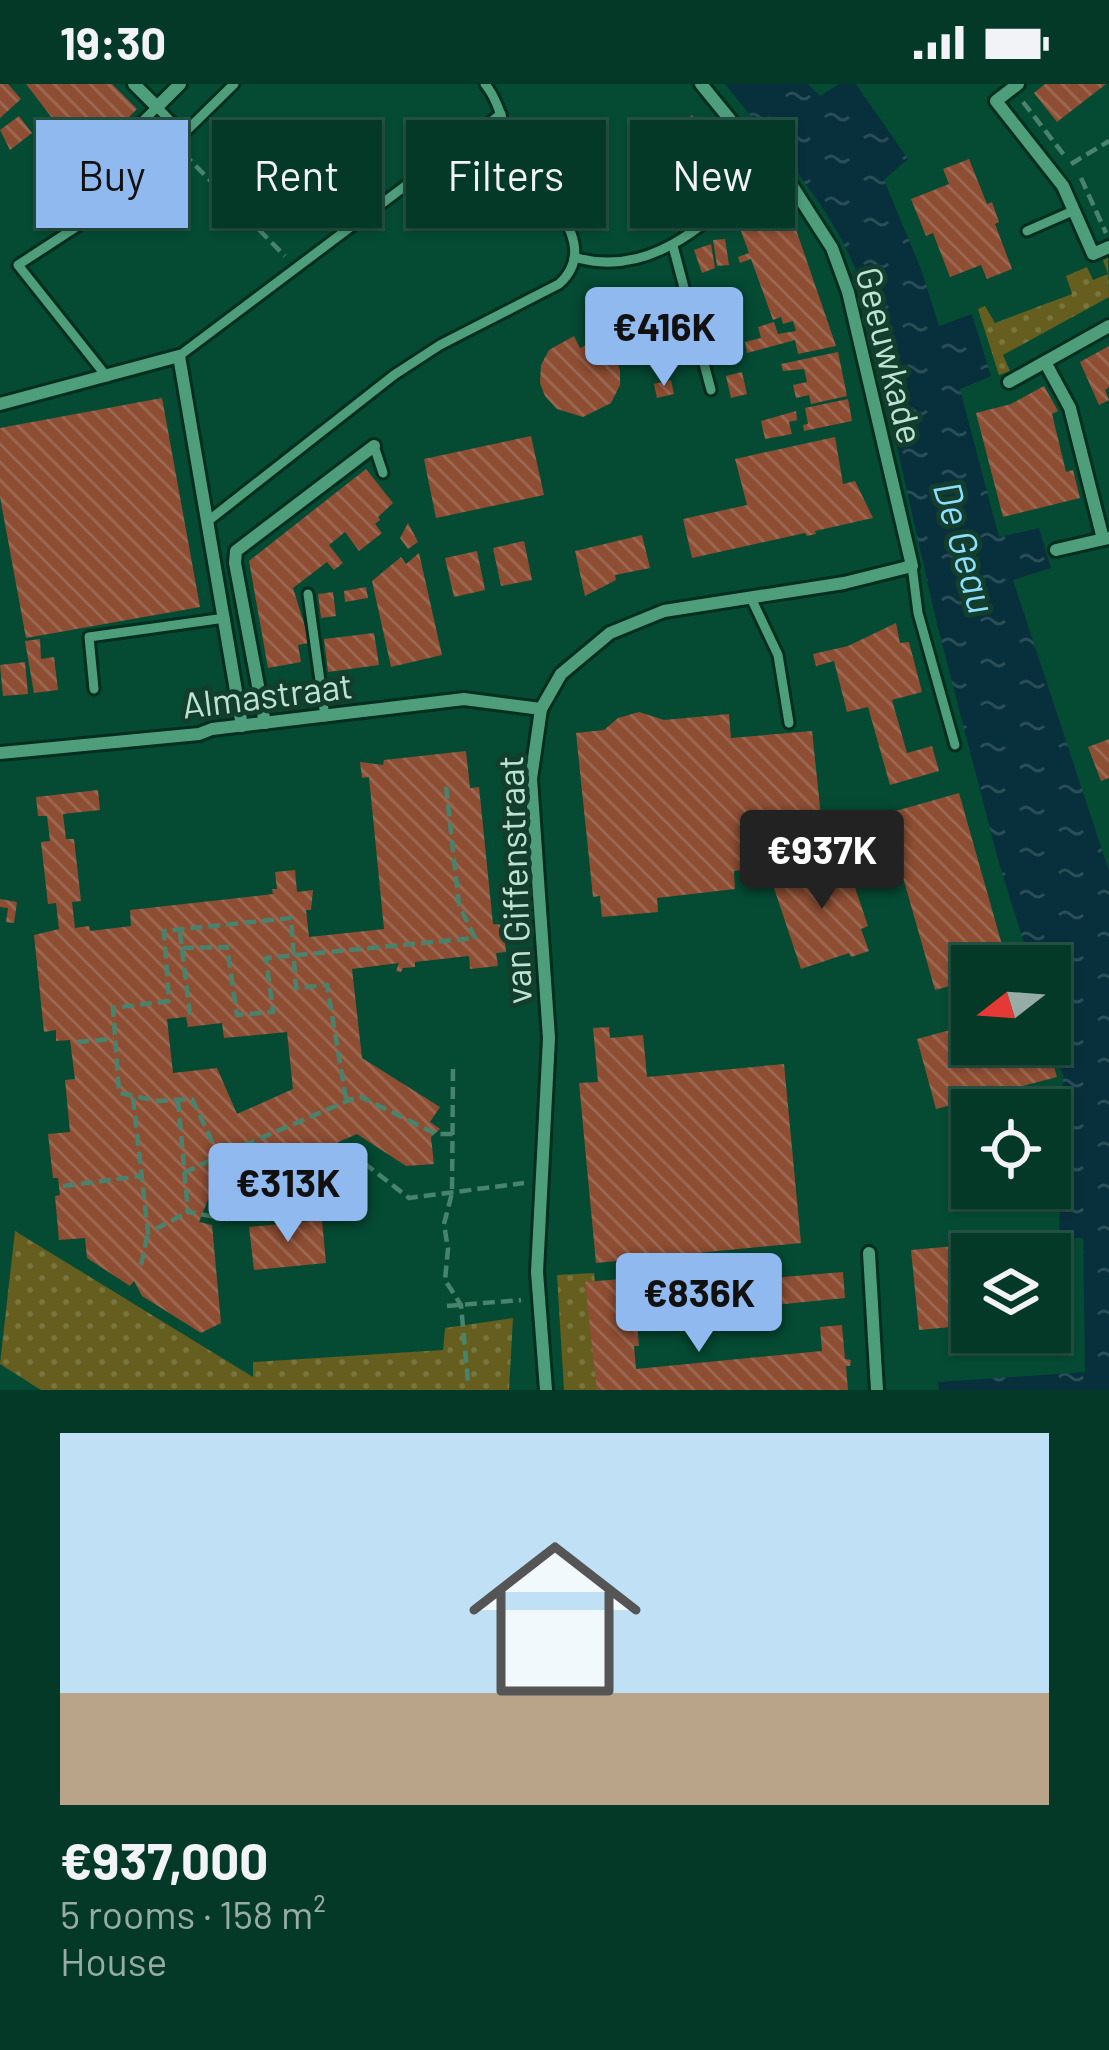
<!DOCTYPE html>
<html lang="en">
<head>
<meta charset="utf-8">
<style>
  :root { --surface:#043827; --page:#0d3f2f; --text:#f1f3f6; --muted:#97aca7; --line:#255244; --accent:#90b9f0 }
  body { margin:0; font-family:Barlow,sans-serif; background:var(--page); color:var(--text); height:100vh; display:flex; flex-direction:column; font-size:45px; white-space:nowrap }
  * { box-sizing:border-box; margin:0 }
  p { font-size:39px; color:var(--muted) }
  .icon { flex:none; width:66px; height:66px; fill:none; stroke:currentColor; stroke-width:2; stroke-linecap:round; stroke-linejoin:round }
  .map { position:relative; height:1306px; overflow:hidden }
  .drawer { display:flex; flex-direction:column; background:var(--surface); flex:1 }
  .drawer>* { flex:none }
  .banner { position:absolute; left:36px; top:36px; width:1038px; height:108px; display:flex; gap:24px }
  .needle { width:78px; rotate:253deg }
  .fabs { position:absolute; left:951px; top:861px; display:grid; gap:24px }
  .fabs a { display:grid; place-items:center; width:120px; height:120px; border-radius:0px; background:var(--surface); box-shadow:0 3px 9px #0004,0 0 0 3px var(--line); font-size:60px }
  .price { position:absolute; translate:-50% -102px; padding:0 27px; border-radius:12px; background:var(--accent); color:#111; font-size:39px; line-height:78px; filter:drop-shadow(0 3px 6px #0008) }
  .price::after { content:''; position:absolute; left:50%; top:72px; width:36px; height:27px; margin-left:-18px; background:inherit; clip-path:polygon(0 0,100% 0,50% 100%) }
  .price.on { background:#222; color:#fff }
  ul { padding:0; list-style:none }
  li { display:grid; align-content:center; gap:24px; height:636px; padding:0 60px }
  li+li { border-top:3px solid var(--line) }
  li span { display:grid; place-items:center; height:372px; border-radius:0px; color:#555 }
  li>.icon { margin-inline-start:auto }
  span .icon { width:216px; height:216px; fill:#fffc; stroke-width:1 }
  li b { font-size:51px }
  .pill { padding:0 42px; border-radius:0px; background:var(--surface); box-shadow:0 3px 9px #0004,0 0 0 3px var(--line); font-size:42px; line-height:108px }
  .pill.on { background:var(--accent); color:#111 }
  .status { display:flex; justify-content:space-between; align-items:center; height:84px; padding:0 60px; background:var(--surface); direction:ltr }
  .status svg { height:33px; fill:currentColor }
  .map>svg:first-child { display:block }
  .grass { fill:url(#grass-dots) }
  .water { fill:url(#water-ripples) }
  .building { fill:url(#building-back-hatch); fill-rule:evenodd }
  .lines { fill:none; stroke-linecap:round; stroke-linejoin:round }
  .lane-casing { stroke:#002e1e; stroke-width:15 }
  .street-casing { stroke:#002e1e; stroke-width:18 }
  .path { stroke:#48836d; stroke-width:4.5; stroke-dasharray:12 6; stroke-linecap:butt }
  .lane { stroke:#4e9d7b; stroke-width:9 }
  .street { stroke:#4e9d7b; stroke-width:12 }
  .labels { text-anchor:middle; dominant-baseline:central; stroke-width:10; stroke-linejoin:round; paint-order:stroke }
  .street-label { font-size:36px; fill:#bee4d1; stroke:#133e2d }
  .water-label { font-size:39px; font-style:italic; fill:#8ddffd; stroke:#133e2d }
</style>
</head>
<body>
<div class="status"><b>19:30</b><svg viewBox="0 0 49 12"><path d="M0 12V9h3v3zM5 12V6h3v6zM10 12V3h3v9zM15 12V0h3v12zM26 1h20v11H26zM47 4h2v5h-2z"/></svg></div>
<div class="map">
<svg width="1109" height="1306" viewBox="0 0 1109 1306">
  <defs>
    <pattern id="grass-dots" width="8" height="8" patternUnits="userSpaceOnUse" patternTransform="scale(3)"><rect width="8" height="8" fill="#655e1f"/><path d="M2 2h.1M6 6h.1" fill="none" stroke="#79753e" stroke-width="1.8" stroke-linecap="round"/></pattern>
    <pattern id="water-ripples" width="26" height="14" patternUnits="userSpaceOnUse" patternTransform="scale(3)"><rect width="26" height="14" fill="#08303c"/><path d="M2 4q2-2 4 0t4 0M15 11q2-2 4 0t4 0" fill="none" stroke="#2a4e57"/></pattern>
    <pattern id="building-back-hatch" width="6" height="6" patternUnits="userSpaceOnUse" patternTransform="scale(3)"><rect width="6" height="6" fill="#8e4e33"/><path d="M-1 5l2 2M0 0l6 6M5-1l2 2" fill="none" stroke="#9c6750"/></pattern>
  </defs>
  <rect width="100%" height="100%" fill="#054b34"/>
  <g class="grass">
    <path d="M1108,174L1109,213L1003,271L1010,287L999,291L978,225L985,222L995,239L1072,210L1066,192L1087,183L1093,196L1108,190L1103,176Z"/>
    <path d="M15,1147L253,1293V1278L443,1266L445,1244L513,1234L509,1306H41L0,1280Z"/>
    <path d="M594,1189L606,1306H564L557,1191Z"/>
  </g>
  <path class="water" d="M725,0H808L820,12L839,0H856L908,75L884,96L921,185L939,242L972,230L991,292L960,305L999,453L1039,444L1051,484L1013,496L1109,787V1306H939L938,1298L1085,1288L1083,1154H1059L1063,992L1050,943V882H1031L998,776L935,532L859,194C830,118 775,63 725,0Z"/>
  <g class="building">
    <path d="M0,0H8L21,15L0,34Z"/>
    <path d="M26,0H112L137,25L85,77Z"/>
    <path d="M1045,0H1106L1057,38L1034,9Z"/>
    <path d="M692,31L725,69L692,98L682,88L674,95L677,99L661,113L639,89L655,74L659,78L667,71L658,61Z"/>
    <path d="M19,32L32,49L10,66L0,46Z"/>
    <path d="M969,75L987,120L992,118L999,138L995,140L1012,185L987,195L981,181L950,193L933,149L926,152L911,115L949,100L943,85Z"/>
    <path d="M781,102L836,262L798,270L795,256L747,269L745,258L761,254L758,243L774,238L778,250L796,247L793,237L783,240L781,233L773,236L751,175L740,179L738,173L749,169L738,139Z"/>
    <path d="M725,155L729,181L717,182L713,156Z"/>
    <path d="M711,160L715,184L702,189L694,166Z"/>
    <path d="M735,222L739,235L721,241L716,228Z"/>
    <path d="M574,252L580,264L597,255L602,258L615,270L620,287V301L611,319L583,333L557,325L545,312L540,299L541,281L549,266Z"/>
    <path d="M1109,262V303L1105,306L1109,316L1099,321L1080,278Z"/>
    <path d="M838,268L847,312L811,320L809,311L796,314L793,301L807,298L804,285L783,287L781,280Z"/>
    <path d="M742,288L747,310L731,314L726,292Z"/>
    <path d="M671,296L674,310L657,314L654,300Z"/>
    <path d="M1044,302L1058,327L1052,330L1066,388L1073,386L1080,414L1003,433L976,329L1011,320Z"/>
    <path d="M162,314L200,523L26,554L0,413V344Z"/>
    <path d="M848,315L852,337L804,347L803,341L808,340L805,324Z"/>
    <path d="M796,327L797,336L789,338L792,350L765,355L761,337Z"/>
    <path d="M531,352L544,411L436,434L424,375Z"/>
    <path d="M835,353L843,400L855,397L873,434L815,447L816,450L807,452L805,449L692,474L683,435L747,421L735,375Z"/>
    <path d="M366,385L393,419L378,433L380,436L375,440L382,449L359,467L345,448L329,461L343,479L334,486L327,478L293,504L310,559L298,561L301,578L268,584L249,477Z"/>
    <path d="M408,439L418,458L408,465L400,454Z"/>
    <path d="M642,451L650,484L615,491L616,496L585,512L575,467Z"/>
    <path d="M524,457L532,496L501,502L493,464Z"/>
    <path d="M477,467L485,506L454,513L445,474Z"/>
    <path d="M419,469L442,571L391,583L372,497L401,473L406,480Z"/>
    <path d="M366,503L368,514L345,518L344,507Z"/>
    <path d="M333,508L336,532L321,534L318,510Z"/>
    <path d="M896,539L900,559L909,558L922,608L892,616L907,669L932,662L939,687L890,701L868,623L847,628L834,577L816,582L813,570L848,562Z"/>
    <path d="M374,549L379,581L328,588L324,555Z"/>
    <path d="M40,555L41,575L54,573L58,606L34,609L25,557Z"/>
    <path d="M25,578L28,610L3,612L0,581Z"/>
    <path d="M639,628L664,636L729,630L731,654L812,647L824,761L801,763L803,780L734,787L735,805L657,814L658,828L602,833L600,812L593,813L576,649L604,646L618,634Z"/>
    <path d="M1109,655V694L1101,697L1088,663Z"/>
    <path d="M466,667L470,704L479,703L493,840L503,841L506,868L496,869L498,882L470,885L469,872L415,878V883L403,884L401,888L396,887L399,879L352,885L362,974L440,1023L430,1038L440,1045L431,1053L434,1080L406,1082L357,1050L208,1116L199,1138L212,1141L221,1239L201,1249L142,1212L134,1197L130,1202L87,1174L85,1154L59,1156L55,1112L60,1111L58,1094H53L48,1050L70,1048L65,996L75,995L70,956L56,957V946L44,948L34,851L59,845L56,819L48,820L41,758L50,757L47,732H38L36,713L98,706L100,726L63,730L66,755H74L81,817L72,818L75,844L89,842L90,847L131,842L130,826L273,810L272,805H277L275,788L295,786L297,808L313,806L311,826H306L309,853L384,845L369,693L362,694L360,678L383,681L384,676ZM186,933L188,943L222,939L224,954L287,948L293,1005L237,1030L217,984L173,989L167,935Z"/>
    <path d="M959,709L1008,882H972V896L935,906L885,730Z"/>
    <path d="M844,771L868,842L861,845L869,867L851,873L849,869L801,885L771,795Z"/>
    <path d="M0,815L17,818L14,839L6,838L8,824L0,823Z"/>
    <path d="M972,940V960H1047L1057,993L936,1025L917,955Z"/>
    <path d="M609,943L610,954L643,951L647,993L784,980L801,1159L596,1179L579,999L598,998L593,944Z"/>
    <path d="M322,1136L326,1179L254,1186L249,1143Z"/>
    <path d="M1000,1158L1001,1170H972V1241L919,1246L911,1166Z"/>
    <path d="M843,1188L845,1214L744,1224L742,1210L738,1211L736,1197Z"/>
    <path d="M633,1194L639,1262H634L636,1285L822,1267L820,1243L842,1241L845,1275L851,1276L850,1282H846L848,1306H597L585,1198Z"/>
  </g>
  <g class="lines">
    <g class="lane-casing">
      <g id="lane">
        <path d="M95,84L157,23L183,50"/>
        <path d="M1027,147L1075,126"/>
        <path d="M673,162L711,306"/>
        <path d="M577,174C659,196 717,127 773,79"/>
        <path d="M179,272L501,30"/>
        <path d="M107,293L18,181L113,119L234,0"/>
        <path d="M374,362L383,389"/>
        <path d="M208,437L394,291L440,261L559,200C605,159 538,106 516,70C503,47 502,21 485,0"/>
        <path d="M912,482L918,529L955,661"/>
        <path d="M308,510L325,633"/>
        <path d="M751,514L778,571L789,639"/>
        <path d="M94,605L89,553L225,534"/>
      </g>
    </g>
    <g class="street-casing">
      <g id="street">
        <path d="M134,0L157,23L180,0"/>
        <path d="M1018,0L996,17L1063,102L1093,170L1109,163"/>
        <path d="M1045,278L1070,324L1103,455"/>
        <path d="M1009,298L1109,242"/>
        <path d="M0,320L179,272L242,642"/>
        <path d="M1056,466L1108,454"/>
        <path d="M265,639L235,479L236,467L374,362"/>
        <path d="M0,669L199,650L212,645L464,615L541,625"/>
        <path d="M869,1169L877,1306"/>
        <path d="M546,1306L537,1188L549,954L531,695L541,625L561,590L610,549L664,527L844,499L912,482L848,208L832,164L785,91L741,49L701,0"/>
      </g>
    </g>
    <g class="path">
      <path d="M1023,18L1067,75"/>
      <path d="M183,69L285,172"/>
      <path d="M1071,80L1109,57"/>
      <path d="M1081,94L1106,149"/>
      <path d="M180,848L190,931"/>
      <path d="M182,864L227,863L237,931L273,928L266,874L475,854L459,821L446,702"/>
      <path d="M77,958L114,955"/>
      <path d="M453,985L452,1109L444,1140L448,1165L445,1196L461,1221L468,1298"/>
      <path d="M133,1014L148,1149L188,1128"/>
      <path d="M346,1015L327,901L296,904L291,834L164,847L169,917L113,924L119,1009L158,1017L192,1015L219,1072L359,1012L436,1050H453"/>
      <path d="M178,1016L188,1128L227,1135L355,1072L409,1114L524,1099"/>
      <path d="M184,1089L217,1073"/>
      <path d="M63,1102L141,1092"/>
      <path d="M141,1181L148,1149"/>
      <path d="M447,1222L521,1216"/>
    </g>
    <use href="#lane" class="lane"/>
    <use href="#street" class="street"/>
  </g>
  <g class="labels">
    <g class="street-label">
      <text transform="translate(891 271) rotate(76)">Geeuwkade</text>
      <text transform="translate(267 610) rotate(-7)">Almastraat</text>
      <text transform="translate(513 796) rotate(-92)">van Giffenstraat</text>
    </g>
    <g class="water-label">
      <text transform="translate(966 463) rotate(74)">De Geau</text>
    </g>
  </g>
</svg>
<div class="fabs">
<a><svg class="needle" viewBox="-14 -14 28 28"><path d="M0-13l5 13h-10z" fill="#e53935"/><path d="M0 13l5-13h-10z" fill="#97aca7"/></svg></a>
<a><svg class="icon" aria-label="locate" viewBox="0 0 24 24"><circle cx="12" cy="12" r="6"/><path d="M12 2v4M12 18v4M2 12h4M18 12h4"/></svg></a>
<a><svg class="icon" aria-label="layers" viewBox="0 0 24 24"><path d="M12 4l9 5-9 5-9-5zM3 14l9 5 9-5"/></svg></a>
</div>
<b class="price" style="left:664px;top:305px">€416K</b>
<b class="price on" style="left:822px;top:828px">€937K</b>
<b class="price" style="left:288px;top:1161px">€313K</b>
<b class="price" style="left:699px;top:1271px">€836K</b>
<div class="banner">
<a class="pill on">Buy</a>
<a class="pill">Rent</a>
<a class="pill">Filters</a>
<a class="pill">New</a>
</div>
</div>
<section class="drawer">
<ul>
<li><span style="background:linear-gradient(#bfe0f5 70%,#b9a48a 0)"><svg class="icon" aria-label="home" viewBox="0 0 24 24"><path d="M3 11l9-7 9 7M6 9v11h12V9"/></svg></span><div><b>€937,000</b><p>5 rooms · 158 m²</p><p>House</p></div></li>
</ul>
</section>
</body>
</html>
